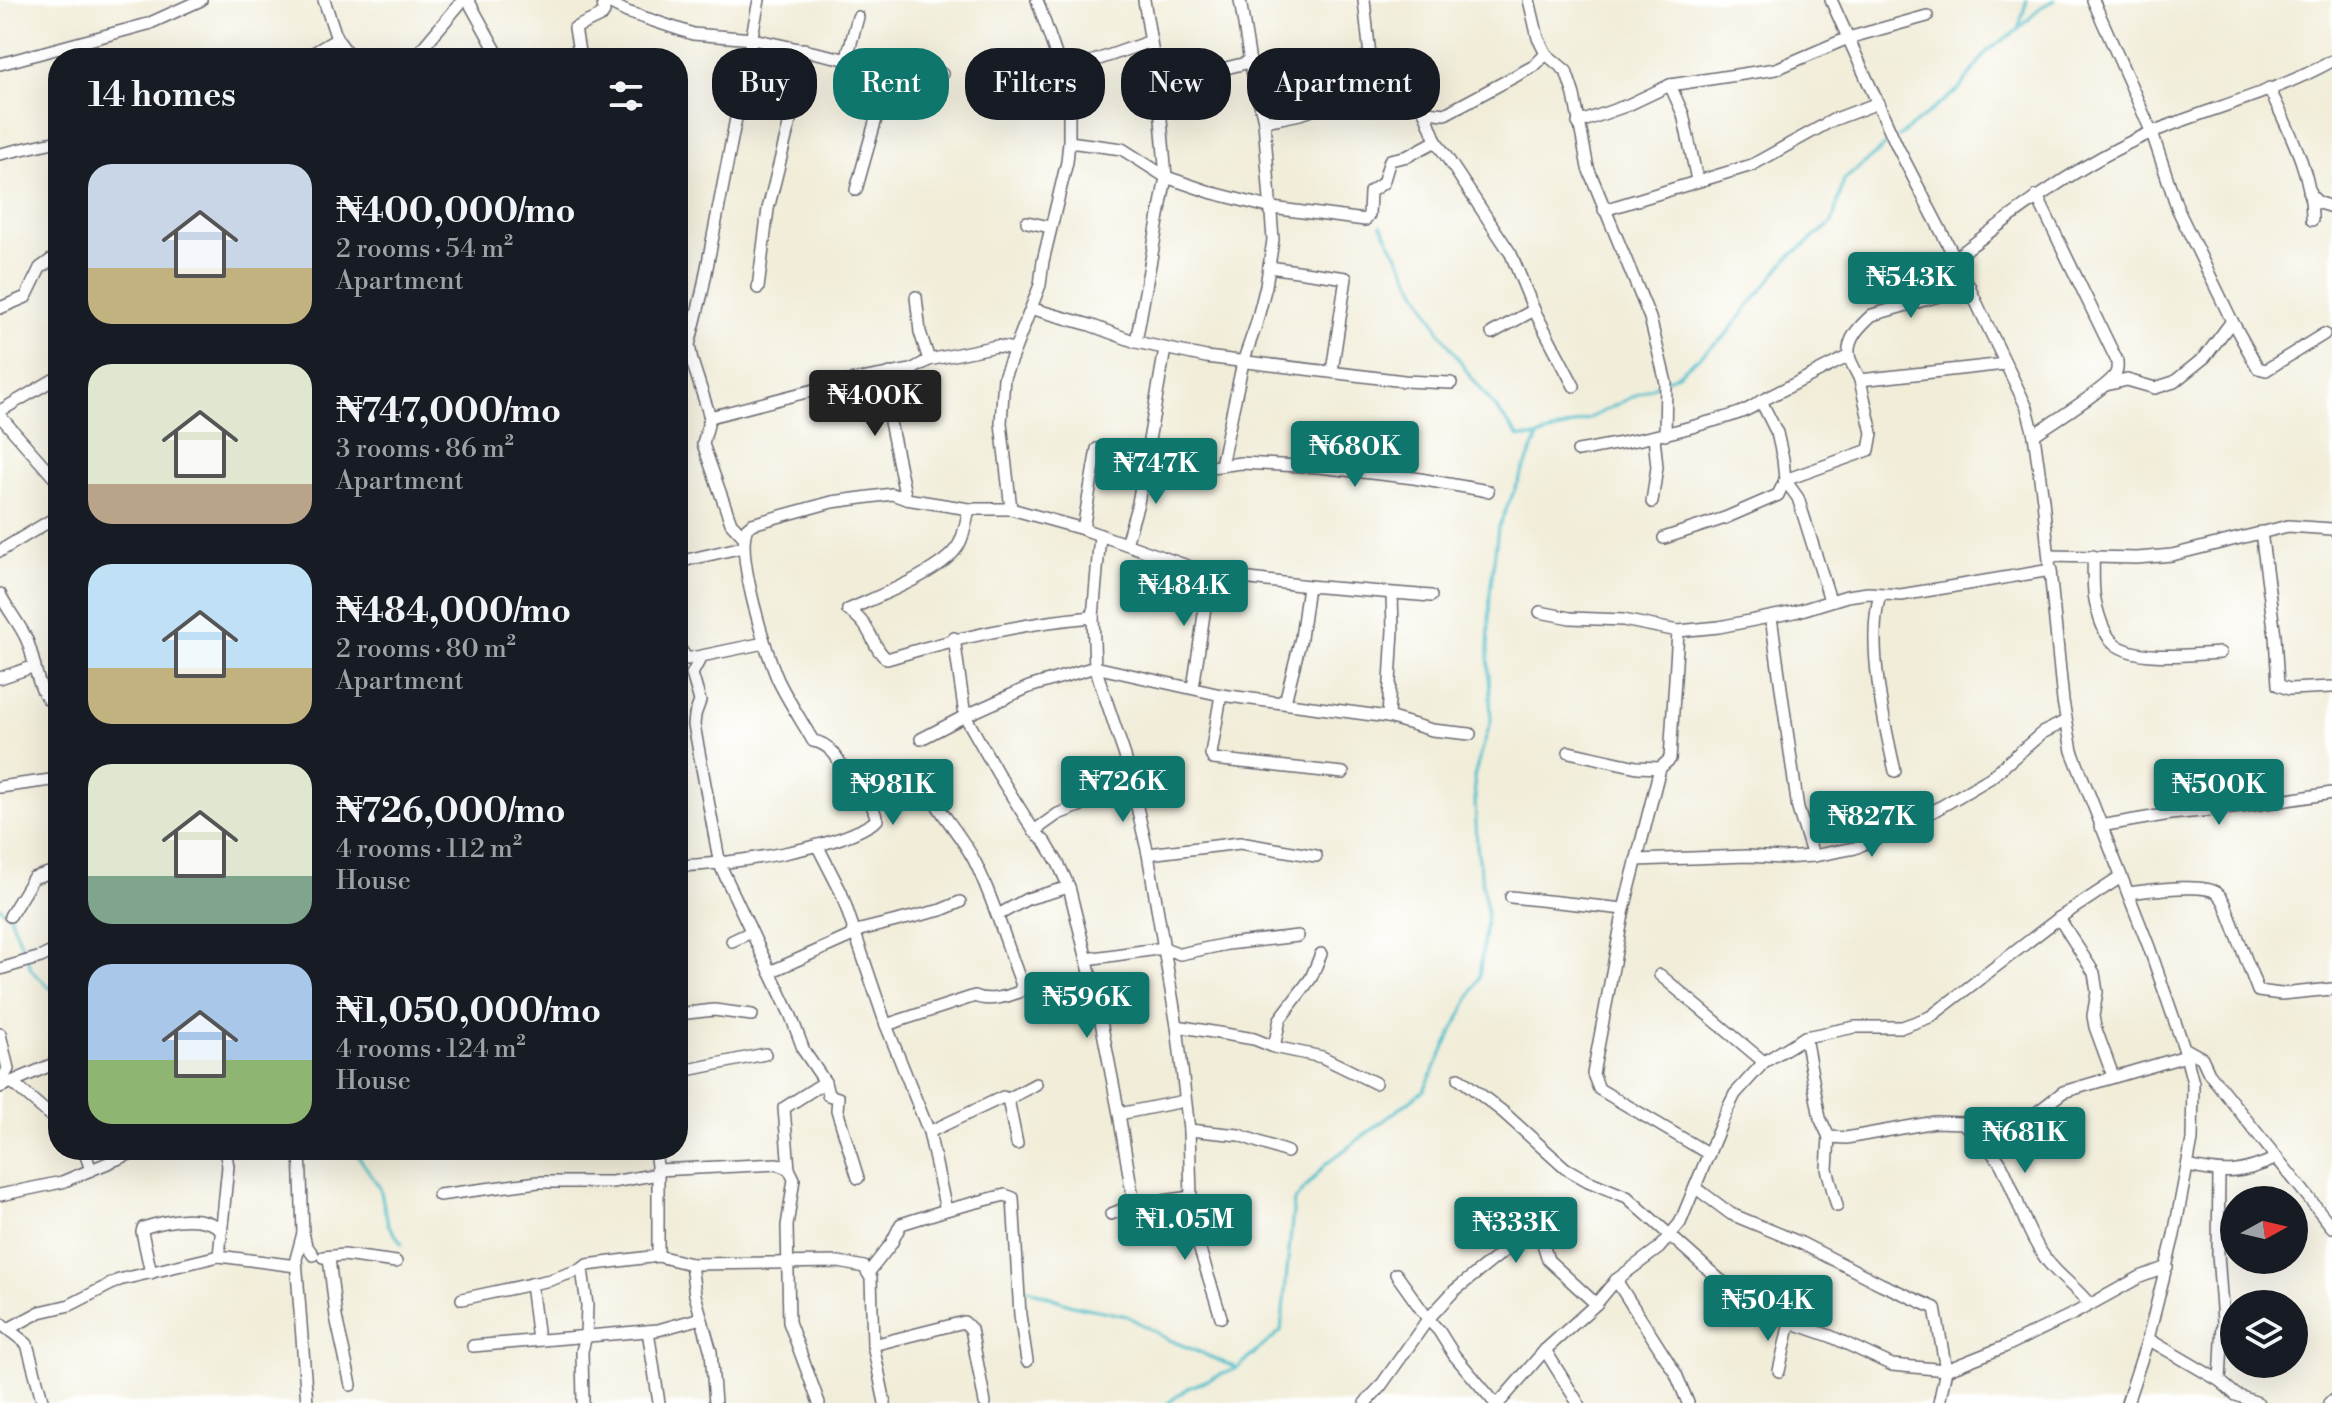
<!DOCTYPE html>
<html lang="en">
<head>
<meta charset="utf-8">
<style>
  :root { --surface:#171b24; --page:#20242c; --text:#f1f3f6; --muted:#9ea1a6; --accent:#0f766e }
  body { margin:0; font-family:"Libre Bodoni",serif; background:var(--page); color:var(--text); height:100vh; display:flex; flex-direction:column; font-size:30px; white-space:nowrap }
  * { box-sizing:border-box; margin:0 }
  p { font-size:26px; color:var(--muted) }
  .icon { flex:none; width:44px; height:44px; fill:none; stroke:currentColor; stroke-width:2; stroke-linecap:round; stroke-linejoin:round }
  .map { position:relative; flex:1; overflow:hidden }
  .sheet { position:absolute; left:48px; top:48px; width:640px; height:1112px; display:flex; flex-direction:column; background:var(--surface); border-radius:32px; box-shadow:0 8px 32px #0002 }
  .sheet>* { flex:none }
  .guide { position:absolute; left:712px; top:48px; width:760px; height:72px; display:flex; gap:16px }
  .needle { width:52px; rotate:82deg }
  .controls { position:absolute; left:2220px; top:1186px; display:grid; gap:16px }
  .controls a { display:grid; place-items:center; width:88px; height:88px; border-radius:50%; background:var(--surface); box-shadow:0 8px 32px #0002; font-size:40px }
  .price { position:absolute; translate:-50% -68px; padding:0 18px; border-radius:8px; background:var(--accent); color:#fff; font-size:26px; line-height:52px; filter:drop-shadow(0 2px 4px #0008) }
  .price::after { content:''; position:absolute; left:50%; top:48px; width:24px; height:18px; margin-left:-12px; background:inherit; clip-path:polygon(0 0,100% 0,50% 100%) }
  .price.on { background:#222; color:#fff }
  ul { padding:0; list-style:none }
  li { display:flex; align-items:center; gap:24px; height:200px; padding:0 40px }
  li span { display:grid; place-items:center; flex:none; width:224px; height:160px; border-radius:24px; color:#555 }
  li>.icon { margin-inline-start:auto }
  span .icon { width:96px; height:96px; fill:#fffc; stroke-width:1 }
  li b { font-size:34px }
  h2 { display:flex; justify-content:space-between; align-items:center; height:96px; padding:0 40px; font-size:34px }
  .chip { padding:0 28px; border-radius:32px; background:var(--surface); box-shadow:0 8px 32px #0002; font-size:28px; line-height:72px }
  .chip.on { background:var(--accent); color:#fff }
  .map>svg:first-child { display:block }
  .lines { fill:none; stroke-linecap:round; stroke-linejoin:round }
  .stream { stroke:#50bdca; stroke-width:3 }
  .minor-casing { stroke:#6a6972; stroke-width:14 }
  .minor { stroke:#fff; stroke-width:11 }
</style>
</head>
<body>
<div class="map">
<svg width="2332" height="1403" viewBox="0 0 2332 1403">
  <rect width="100%" height="100%" fill="#fff"/>
  <filter id="ink" filterUnits="userSpaceOnUse"><feTurbulence type="fractalNoise" baseFrequency=".0125" numOctaves="2"/><feDisplacementMap in="SourceGraphic" scale="16" xChannelSelector="R" yChannelSelector="G"/><feConvolveMatrix kernelMatrix="1 2 1 2 8 2 1 2 1" color-interpolation-filters="sRGB"/></filter>
  <filter id="wash" filterUnits="userSpaceOnUse"><feTurbulence type="fractalNoise" baseFrequency=".006" numOctaves="4" result="noise"/><feDisplacementMap in="SourceGraphic" scale="32" xChannelSelector="R" yChannelSelector="G"/><feGaussianBlur stdDeviation="1.8" result="paint"/><feColorMatrix in="noise" values="0 0 0 0 0 0 0 0 0 0 0 0 0 0 0 0 0 1.4 0 .05"/><feComposite in="paint" operator="in"/></filter>
  <g filter="url(#wash)">
    <rect width="100%" height="100%" fill="#f1edd9"/>
    <g class="lines">
      <g class="stream">
        <path d="M2021,27L2041,7L2055,0"/>
        <path d="M1899,136L1959,89L1988,50L2018,30L2027,0"/>
        <path d="M1381,225L1442,335L1468,373L1519,437H1538"/>
        <path d="M0,907L10,916L32,971L58,995"/>
        <path d="M354,1150L380,1188L388,1224L402,1244"/>
        <path d="M1022,1287L1072,1305L1127,1316L1167,1339L1237,1368"/>
        <path d="M1168,1403L1188,1388L1237,1368L1281,1331L1294,1201L1326,1164L1424,1090L1479,978L1487,914L1477,846L1474,776L1491,721L1488,651L1490,592L1498,528L1538,437L1588,419L1678,374L1725,336L1787,259L1832,223L1844,180L1886,145"/>
      </g>
    </g>
  </g>
  <g filter="url(#ink)">
    <g class="lines">
      <g class="minor-casing">
        <g id="minor">
          <path d="M324,0L337,39L351,58"/>
          <path d="M468,0L500,58"/>
          <path d="M603,0L627,12L693,34L753,39L890,69L942,74"/>
          <path d="M759,0L702,293L689,345L692,361L710,417L845,382L911,370L929,360L997,346L1014,349"/>
          <path d="M1364,0L1370,56L1400,79L1422,105L1436,141L1511,254L1534,310L1574,386"/>
          <path d="M1529,0L1538,38L1546,54L1566,71L1574,95L1588,168L1650,318L1666,383L1665,435"/>
          <path d="M1831,0L1898,148L1955,258L2027,408L2034,435L2043,500L2063,701L2072,751L2149,947L2184,1048L2193,1083L2192,1140L2174,1235L2148,1339L2127,1403"/>
          <path d="M2093,0L2152,133L2178,210L2232,321L2258,368L2266,370L2324,334"/>
          <path d="M305,58L337,39"/>
          <path d="M414,58L463,0"/>
          <path d="M580,58L575,28L602,15L604,12L603,0"/>
          <path d="M846,61L858,17"/>
          <path d="M0,64L148,24L201,0"/>
          <path d="M1062,72L1151,41"/>
          <path d="M1158,85L1250,62"/>
          <path d="M1670,85L1683,114L1697,180"/>
          <path d="M2269,88C2288,129 2313,174 2312,220"/>
          <path d="M1426,112L1445,114L1534,66L1546,54"/>
          <path d="M1264,121C1284,117 1309,115 1325,103C1331,99 1340,92 1342,85C1348,70 1352,59 1370,56"/>
          <path d="M1578,123L1628,105L1670,85L1776,69L1848,38L1927,16"/>
          <path d="M1069,142L1122,149L1166,177L1213,193L1272,208L1365,220L1369,215L1370,192L1383,183L1390,160L1408,156L1436,141"/>
          <path d="M0,154L58,141"/>
          <path d="M856,190L890,69"/>
          <path d="M2309,194L2319,203L2332,207"/>
          <path d="M1604,210L1752,165L1833,120L1878,103"/>
          <path d="M1027,222L1050,227"/>
          <path d="M1955,258C2017,211 2079,164 2150,133C2210,108 2275,93 2332,61"/>
          <path d="M1269,267L1346,278L1332,371"/>
          <path d="M1970,287L1872,315C1861,325 1847,338 1849,355C1850,363 1857,372 1860,380L2005,364"/>
          <path d="M758,288L768,209L796,97L804,49"/>
          <path d="M916,297L920,332L929,360"/>
          <path d="M0,308L26,297L40,268L58,255"/>
          <path d="M1033,309L1090,325L1136,342L1206,357L1404,381L1451,383"/>
          <path d="M1492,333L1534,310"/>
          <path d="M1136,342L1166,177L1158,85L1144,0"/>
          <path d="M890,373V422L906,499"/>
          <path d="M2106,385L2127,380L2155,388L2174,382L2205,357L2232,321"/>
          <path d="M1761,401L1777,433L1783,459L1785,480L1798,498L1830,600"/>
          <path d="M0,411L58,377"/>
          <path d="M0,416L58,482"/>
          <path d="M710,417L703,444L731,523L743,536"/>
          <path d="M2034,435C2049,424 2111,386 2116,373C2118,369 2117,365 2117,361L2037,196"/>
          <path d="M1578,451C1622,443 1666,435 1709,422C1727,417 1746,413 1761,401L1849,356"/>
          <path d="M1145,458L1204,468L1241,463L1319,467L1414,478L1488,491"/>
          <path d="M1221,465L1243,362L1256,325L1266,286L1273,240L1264,121L1250,62L1240,0"/>
          <path d="M1652,502L1657,467L1654,437"/>
          <path d="M1011,509L1001,423L1004,377L1040,285L1043,261L1067,162L1069,142V103L1062,72L1037,0"/>
          <path d="M1083,529L1097,449"/>
          <path d="M2261,532L2275,636L2278,685L2289,689L2332,687"/>
          <path d="M1100,535L1093,617L1095,667L1125,756L1148,854L1177,1026L1189,1130L1191,1197L1200,1250L1221,1317"/>
          <path d="M1664,538L1725,518L1778,495L1785,480L1869,450L1872,433L1860,380"/>
          <path d="M1126,544L1138,503L1165,349"/>
          <path d="M0,551L58,516"/>
          <path d="M2050,556L2137,558L2172,555L2288,526L2332,529"/>
          <path d="M2093,556C2094,570 2092,586 2095,600C2098,614 2103,635 2115,644C2138,662 2192,654 2220,653"/>
          <path d="M678,562L743,547"/>
          <path d="M0,594C7,609 19,623 26,638C36,657 35,698 58,706"/>
          <path d="M1880,595C1866,642 1884,723 1895,771"/>
          <path d="M848,610C874,626 871,648 887,659C955,638 1022,623 1093,617"/>
          <path d="M848,610C876,597 942,572 958,546C965,535 966,521 969,509"/>
          <path d="M1540,612L1570,618L1623,620L1678,631L1719,627L1795,612L1847,596L1868,593L1901,595L2051,570"/>
          <path d="M1771,617L1798,809L1813,856"/>
          <path d="M1678,631L1670,759L1660,768L1624,909L1593,1074L1599,1089L1709,1154"/>
          <path d="M954,638L965,716L998,774L1034,831L1046,843L1058,863L1069,887L1097,1001L1119,1114"/>
          <path d="M678,646L687,659L764,643"/>
          <path d="M701,657L692,674L700,701L695,715L694,725L720,865L791,1016L804,1051L825,1082L828,1095L838,1098L837,1110L858,1178"/>
          <path d="M0,678L35,666"/>
          <path d="M1193,688L1210,574"/>
          <path d="M1221,695L1211,754L1213,759L1343,773"/>
          <path d="M1282,701L1286,698L1301,638L1308,586"/>
          <path d="M1388,717L1393,630L1392,594"/>
          <path d="M921,739L965,716L1029,687L1095,667L1221,695L1388,717L1432,730L1470,734"/>
          <path d="M1569,752L1637,767L1660,768"/>
          <path d="M0,787L58,779"/>
          <path d="M2100,826L2170,814L2242,807L2332,793"/>
          <path d="M1034,831L1058,814L1131,786"/>
          <path d="M817,845L841,892L886,1025L929,1132L946,1210L1005,1195L1013,1198L1020,1315L1027,1361"/>
          <path d="M1148,854L1240,843L1316,856"/>
          <path d="M1636,860L1747,856L1783,858L1813,856L1855,848L1925,816L1968,791L1990,778L2042,733L2066,721"/>
          <path d="M678,866C728,864 838,850 877,820L865,783"/>
          <path d="M2128,893C2146,891 2203,882 2217,893C2221,896 2223,900 2225,904L2258,991L2281,994L2332,989"/>
          <path d="M1511,897L1624,909"/>
          <path d="M998,915L1027,899L1069,887"/>
          <path d="M10,916L33,878L58,870"/>
          <path d="M2059,918L2094,973L2097,992L2093,1016L2095,1027L2113,1076"/>
          <path d="M852,932L941,910L960,902"/>
          <path d="M732,941L751,932"/>
          <path d="M1087,959L1164,948L1180,954L1227,944L1298,936"/>
          <path d="M0,969L41,957L58,949"/>
          <path d="M770,972L853,935"/>
          <path d="M1660,975L1764,1062"/>
          <path d="M678,1014L714,1010L752,1015"/>
          <path d="M886,1025L975,996C987,1002 1007,997 1019,992L1022,985C1006,944 995,902 975,862C961,834 938,812 925,784L927,779L895,783L884,774L865,783L849,779C840,763 833,744 813,741C802,721 788,701 778,680C766,653 735,553 747,528L752,524L832,502L892,494L906,499L969,509H1011L1083,529L1210,574L1308,586L1431,596"/>
          <path d="M1177,1026L1254,1039L1274,1047L1322,1057L1375,1083"/>
          <path d="M0,1034L8,1069L0,1084"/>
          <path d="M1805,1037L1820,1118L1829,1137L1846,1138L1935,1122L1963,1123C1974,1136 1992,1149 2001,1164C2017,1195 2025,1231 2046,1259C2058,1276 2076,1287 2089,1304"/>
          <path d="M1274,1047L1280,1019L1311,978L1321,954"/>
          <path d="M2184,1048L2202,1058L2209,1073L2332,1227"/>
          <path d="M678,1072L765,1054"/>
          <path d="M1459,1078L1503,1112L1565,1168L1588,1181L1627,1197L1720,1280L1790,1322L1830,1336L1892,1365L1946,1370L2004,1347L2075,1313L2140,1277L2167,1267"/>
          <path d="M13,1083L51,1116L58,1118"/>
          <path d="M0,1087L58,1062"/>
          <path d="M1008,1099L1036,1084"/>
          <path d="M2024,1128L2035,1114L2063,1092L2186,1056"/>
          <path d="M1189,1130L1239,1135L1287,1152"/>
          <path d="M929,1132L1003,1097L1008,1099L1017,1144"/>
          <path d="M1829,1137L1827,1169L1837,1206"/>
          <path d="M84,1150L91,1170"/>
          <path d="M300,1150L303,1233L306,1245L313,1255"/>
          <path d="M655,1150L658,1174V1256"/>
          <path d="M2188,1166C2226,1175 2241,1174 2277,1158"/>
          <path d="M789,1169L784,1108L825,1082"/>
          <path d="M658,1170L777,1164L789,1169L794,1179L787,1226L789,1322L819,1403"/>
          <path d="M2219,1174L2218,1254L2223,1322L2220,1381"/>
          <path d="M1696,1188L1731,1214L1801,1243L1881,1284L1935,1308L1946,1370L1939,1403"/>
          <path d="M0,1195L62,1182L139,1150"/>
          <path d="M439,1195L538,1182H612L658,1174"/>
          <path d="M1134,1205L1119,1114L1184,1101"/>
          <path d="M1111,1214L1134,1205L1191,1197"/>
          <path d="M303,1233L296,1259L307,1403"/>
          <path d="M219,1256L228,1166L225,1150"/>
          <path d="M323,1257L344,1255L396,1262"/>
          <path d="M329,1258L336,1317L351,1385"/>
          <path d="M691,1264L695,1295L711,1352L715,1403"/>
          <path d="M869,1272L891,1244L901,1224L946,1210"/>
          <path d="M151,1273L142,1232L143,1228C168,1220 200,1213 221,1229"/>
          <path d="M1396,1274L1428,1319L1454,1291L1524,1235L1534,1232L1541,1237L1548,1260L1596,1304"/>
          <path d="M1616,1280L1676,1374L1688,1403"/>
          <path d="M531,1284L538,1340"/>
          <path d="M462,1299L550,1280L582,1269"/>
          <path d="M0,1323L27,1344L43,1403"/>
          <path d="M8,1329L40,1312L70,1305L119,1280L219,1256L296,1266"/>
          <path d="M648,1331L659,1403"/>
          <path d="M2148,1339L2220,1381L2236,1395L2258,1403"/>
          <path d="M873,1345L964,1322L971,1329L985,1403"/>
          <path d="M473,1346L658,1330L701,1318"/>
          <path d="M1545,1350L1578,1403"/>
          <path d="M1779,1371L1790,1322"/>
          <path d="M583,1403L582,1351L586,1336L587,1305L582,1269L587,1265L658,1256L691,1264L839,1262L864,1267L871,1278L873,1345L885,1403"/>
          <path d="M1365,1403L1380,1387L1428,1319L1439,1331L1454,1355L1495,1403"/>
          <path d="M1499,1403L1545,1350L1596,1304L1616,1280L1659,1248L1680,1223L1726,1112L1735,1094L1764,1062L1805,1037L1855,1027H1902L1930,1017L2059,918L2121,877"/>
          <path d="M2329,1403L2332,1401"/>
        </g>
      </g>
      <use href="#minor" class="minor"/>
    </g>
  </g>
</svg>
<div class="controls">
<a><svg class="needle" viewBox="-14 -14 28 28"><path d="M0-13l5 13h-10z" fill="#e53935"/><path d="M0 13l5-13h-10z" fill="#9ea1a6"/></svg></a>
<a><svg class="icon" aria-label="layers" viewBox="0 0 24 24"><path d="M12 4l9 5-9 5-9-5zM3 14l9 5 9-5"/></svg></a>
</div>
<b class="price" style="left:1911px;top:320px">₦543K</b>
<b class="price on" style="left:875px;top:438px">₦400K</b>
<b class="price" style="left:1355px;top:489px">₦680K</b>
<b class="price" style="left:1156px;top:506px">₦747K</b>
<b class="price" style="left:1184px;top:628px">₦484K</b>
<b class="price" style="left:1123px;top:824px">₦726K</b>
<b class="price" style="left:893px;top:827px">₦981K</b>
<b class="price" style="left:2219px;top:827px">₦500K</b>
<b class="price" style="left:1872px;top:859px">₦827K</b>
<b class="price" style="left:1087px;top:1040px">₦596K</b>
<b class="price" style="left:2025px;top:1175px">₦681K</b>
<b class="price" style="left:1185px;top:1262px">₦1.05M</b>
<b class="price" style="left:1516px;top:1265px">₦333K</b>
<b class="price" style="left:1768px;top:1343px">₦504K</b>
<div class="guide">
<a class="chip">Buy</a>
<a class="chip on">Rent</a>
<a class="chip">Filters</a>
<a class="chip">New</a>
<a class="chip">Apartment</a>
</div>
<section class="sheet">
<h2>14 homes<svg class="icon" aria-label="filters" viewBox="0 0 24 24"><path d="M4 7h16M4 17h16"/><circle cx="9" cy="7" r="2"/><circle cx="15" cy="17" r="2"/></svg></h2>
<ul>
<li><span style="background:linear-gradient(#c9d6e8 65%,#c2b280 0)"><svg class="icon" aria-label="home" viewBox="0 0 24 24"><path d="M3 11l9-7 9 7M6 9v11h12V9"/></svg></span><div><b>₦400,000/mo</b><p>2 rooms · 54 m²</p><p>Apartment</p></div></li>
<li><span style="background:linear-gradient(#dfe7d0 75%,#b9a48a 0)"><svg class="icon" aria-label="home" viewBox="0 0 24 24"><path d="M3 11l9-7 9 7M6 9v11h12V9"/></svg></span><div><b>₦747,000/mo</b><p>3 rooms · 86 m²</p><p>Apartment</p></div></li>
<li><span style="background:linear-gradient(#bfe0f5 65%,#c2b280 0)"><svg class="icon" aria-label="home" viewBox="0 0 24 24"><path d="M3 11l9-7 9 7M6 9v11h12V9"/></svg></span><div><b>₦484,000/mo</b><p>2 rooms · 80 m²</p><p>Apartment</p></div></li>
<li><span style="background:linear-gradient(#dfe7d0 70%,#7fa58c 0)"><svg class="icon" aria-label="home" viewBox="0 0 24 24"><path d="M3 11l9-7 9 7M6 9v11h12V9"/></svg></span><div><b>₦726,000/mo</b><p>4 rooms · 112 m²</p><p>House</p></div></li>
<li><span style="background:linear-gradient(#a9c7e8 60%,#8fb573 0)"><svg class="icon" aria-label="home" viewBox="0 0 24 24"><path d="M3 11l9-7 9 7M6 9v11h12V9"/></svg></span><div><b>₦1,050,000/mo</b><p>4 rooms · 124 m²</p><p>House</p></div></li>
</ul>
</section>
</div>
</body>
</html>
